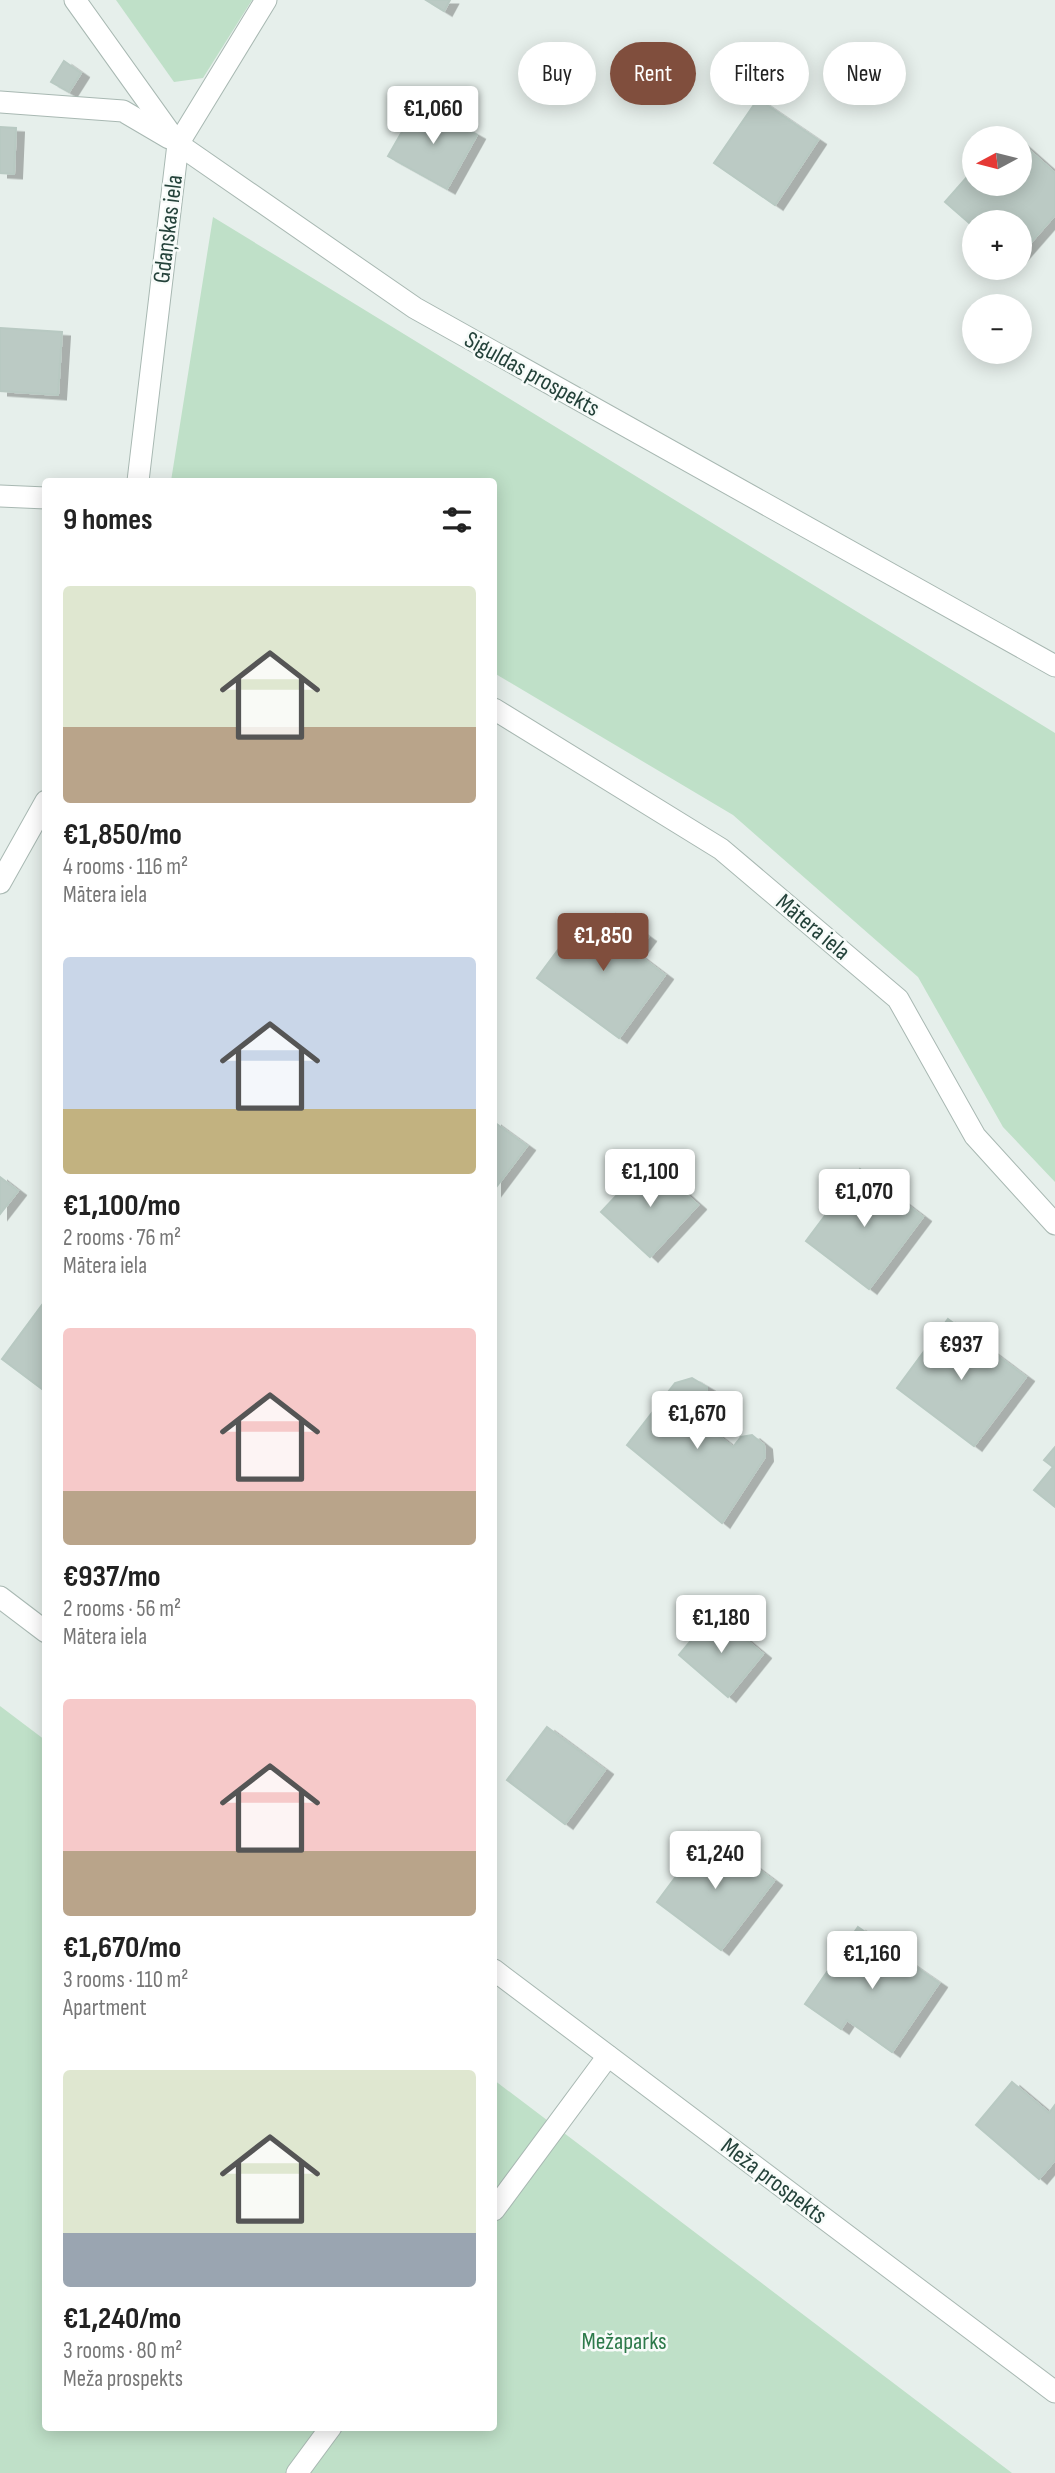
<!DOCTYPE html>
<html lang="en">
<head>
<meta charset="utf-8">
<style>
  :root { --surface:#fff; --page:#f2f2f2; --text:#222; --muted:#767676; --accent:#804e3d }
  body { margin:0; font-family:"Sofia Sans Condensed",sans-serif; background:var(--page); color:var(--text); height:100vh; display:flex; flex-direction:column; font-size:26px; white-space:nowrap }
  * { box-sizing:border-box; margin:0 }
  p { font-size:23px; color:var(--muted) }
  .icon { flex:none; width:38px; height:38px; fill:none; stroke:currentColor; stroke-width:2; stroke-linecap:round; stroke-linejoin:round }
  .map { position:relative; flex:1; overflow:hidden }
  .drawer { position:absolute; left:42px; top:478px; width:455px; height:1953px; display:flex; flex-direction:column; background:var(--surface); border-radius:7px; box-shadow:0 4px 18px #0003 }
  .drawer>* { flex:none }
  .hud { position:absolute; left:518px; top:42px; width:430px; height:63px; display:flex; gap:14px }
  .needle { width:46px; rotate:263deg }
  .fabs { position:absolute; left:962px; top:126px; display:grid; gap:14px }
  .fabs a { display:grid; place-items:center; width:70px; height:70px; border-radius:50%; background:var(--surface); box-shadow:0 4px 18px #0003; font-size:35px }
  .price { position:absolute; translate:-50% -60px; padding:0 16px; border-radius:7px; background:#fff; color:#222; font-size:23px; line-height:46px; filter:drop-shadow(0 2px 4px #0008) }
  .price::after { content:''; position:absolute; left:50%; top:42px; width:21px; height:16px; margin-left:-10px; background:inherit; clip-path:polygon(0 0,100% 0,50% 100%) }
  .price.selected { background:var(--accent); color:#fff }
  ul { padding:0; list-style:none }
  li { display:grid; align-content:center; gap:14px; height:371px; padding:0 21px }
  li span { display:grid; place-items:center; height:217px; border-radius:7px; color:#555 }
  li>.icon { margin-inline-start:auto }
  span .icon { width:126px; height:126px; fill:#fffc; stroke-width:1 }
  li b { font-size:30px }
  h2 { display:flex; justify-content:space-between; align-items:center; height:84px; padding:0 21px; font-size:30px }
  .chip { padding:0 24px; border-radius:32px; background:var(--surface); box-shadow:0 4px 18px #0003; font-size:24px; line-height:63px }
  .chip.selected { background:var(--accent); color:#fff }
  .map>svg:first-child { display:block }
  .green { fill:#bfe0c8 }
  .building { fill:#bbcac4; stroke:#b8c9c2; stroke-width:2; filter:url(#shadow) }
  .lines { fill:none; stroke-linecap:round; stroke-linejoin:round }
  .minor-casing { stroke:#a8b8b2; stroke-width:23 }
  .minor { stroke:#fff; stroke-width:21 }
  .labels { text-anchor:middle; dominant-baseline:central; stroke-width:5; stroke-linejoin:round; paint-order:stroke }
  .street-label { font-size:24px; fill:#24423a; stroke:#f7fbf9 }
  .park-label { font-size:24px; fill:#2d7a4b; stroke:#f7fbf9 }
</style>
</head>
<body>
<div class="map">
<svg width="1055" height="2473" viewBox="0 0 1055 2473">
  <defs>
    <filter id="shadow"><feDropShadow dx="8" dy="4.5" stdDeviation="0" flood-color="#0004"/></filter>
  </defs>
  <rect width="100%" height="100%" fill="#e6efeb"/>
  <g class="green">
    <path d="M116,0H252L203,78L174,82Z"/>
    <path d="M213,217L1055,733V1182L1003,1127L918,977L733,815L494,673V481H171Z"/>
    <path d="M0,1706L45,1740L46,2427H494V2080L1012,2473H0Z"/>
  </g>
  <g class="building">
    <path d="M426,0H450L444,11Z"/>
    <path d="M64,61L81,73L69,92L51,82Z"/>
    <path d="M758,99L818,140L775,205L714,163Z"/>
    <path d="M419,102L477,135L447,189L388,156Z"/>
    <path d="M0,127L16,128L14,174L0,173Z"/>
    <path d="M1020,142L1055,173V215L1020,255V222H975V228L945,202L975,168V184H1020Z"/>
    <path d="M0,328L62,332L58,395L0,391Z"/>
    <path d="M616,914L648,937L636,953L665,975L619,1038L537,978L584,915L604,930Z"/>
    <path d="M494,1122L527,1146L494,1190Z"/>
    <path d="M649,1161L698,1205L650,1257L601,1212Z"/>
    <path d="M860,1169L923,1217L869,1289L806,1241Z"/>
    <path d="M0,1177L18,1191L0,1214Z"/>
    <path d="M42,1305L46,1308V1392L2,1359Z"/>
    <path d="M948,1319L1026,1377L974,1446L897,1388Z"/>
    <path d="M692,1378L707,1387L706,1404L695,1418L733,1447L741,1437L752,1435L764,1445L765,1457L722,1523L627,1445L675,1383Z"/>
    <path d="M1055,1447V1507L1034,1490L1053,1467L1044,1460Z"/>
    <path d="M714,1613L763,1654L728,1697L679,1655Z"/>
    <path d="M547,1727L605,1770L565,1824L507,1780Z"/>
    <path d="M709,1832L774,1881L721,1950L657,1902Z"/>
    <path d="M858,1927L939,1983L892,2052L847,2020L841,2029L805,2004Z"/>
    <path d="M1012,2082L1049,2113L1055,2105V2160L1039,2179L976,2125Z"/>
  </g>
  <g class="lines">
    <g class="minor-casing">
      <g id="minor">
        <path d="M75,0L178,144L415,308L1055,666"/>
        <path d="M0,102L123,111L169,138"/>
        <path d="M138,481L178,144L266,0"/>
        <path d="M0,496L46,498"/>
        <path d="M494,709L721,849L898,999L975,1136L1055,1224"/>
        <path d="M0,883L46,801"/>
        <path d="M0,1597L46,1632"/>
        <path d="M494,1970L1055,2392"/>
        <path d="M494,2210L608,2056"/>
        <path d="M297,2473L331,2427"/>
      </g>
    </g>
    <use href="#minor" class="minor"/>
  </g>
  <g class="labels">
    <g class="street-label">
      <text transform="translate(168 229) rotate(-83)">Gdaņskas iela</text>
      <text transform="translate(532 374) rotate(29)">Siguldas prospekts</text>
      <text transform="translate(813 927) rotate(40)">Mātera iela</text>
      <text transform="translate(774 2181) rotate(37)">Meža prospekts</text>
    </g>
    <g class="park-label">
      <text x="624" y="2341">Mežaparks</text>
    </g>
  </g>
</svg>
<div class="fabs">
<a><svg class="needle" viewBox="-14 -14 28 28"><path d="M0-13l5 13h-10z" fill="#e53935"/><path d="M0 13l5-13h-10z" fill="#767676"/></svg></a>
<a>+</a>
<a>−</a>
</div>
<b class="price" style="left:433px;top:146px">€1,060</b>
<b class="price selected" style="left:603px;top:973px">€1,850</b>
<b class="price" style="left:650px;top:1209px">€1,100</b>
<b class="price" style="left:864px;top:1229px">€1,070</b>
<b class="price" style="left:961px;top:1382px">€937</b>
<b class="price" style="left:697px;top:1451px">€1,670</b>
<b class="price" style="left:721px;top:1655px">€1,180</b>
<b class="price" style="left:715px;top:1891px">€1,240</b>
<b class="price" style="left:872px;top:1991px">€1,160</b>
<div class="hud">
<a class="chip">Buy</a>
<a class="chip selected">Rent</a>
<a class="chip">Filters</a>
<a class="chip">New</a>
</div>
<section class="drawer">
<h2>9 homes<svg class="icon" aria-label="filters" viewBox="0 0 24 24"><path d="M4 7h16M4 17h16"/><circle cx="9" cy="7" r="2"/><circle cx="15" cy="17" r="2"/></svg></h2>
<ul>
<li><span style="background:linear-gradient(#dfe7d0 65%,#b9a48a 0)"><svg class="icon" aria-label="home" viewBox="0 0 24 24"><path d="M3 11l9-7 9 7M6 9v11h12V9"/></svg></span><div><b>€1,850/mo</b><p>4 rooms · 116 m²</p><p>Mātera iela</p></div></li>
<li><span style="background:linear-gradient(#c9d6e8 70%,#c2b280 0)"><svg class="icon" aria-label="home" viewBox="0 0 24 24"><path d="M3 11l9-7 9 7M6 9v11h12V9"/></svg></span><div><b>€1,100/mo</b><p>2 rooms · 76 m²</p><p>Mātera iela</p></div></li>
<li><span style="background:linear-gradient(#f6c9c9 75%,#b9a48a 0)"><svg class="icon" aria-label="home" viewBox="0 0 24 24"><path d="M3 11l9-7 9 7M6 9v11h12V9"/></svg></span><div><b>€937/mo</b><p>2 rooms · 56 m²</p><p>Mātera iela</p></div></li>
<li><span style="background:linear-gradient(#f6c9c9 70%,#b9a48a 0)"><svg class="icon" aria-label="home" viewBox="0 0 24 24"><path d="M3 11l9-7 9 7M6 9v11h12V9"/></svg></span><div><b>€1,670/mo</b><p>3 rooms · 110 m²</p><p>Apartment</p></div></li>
<li><span style="background:linear-gradient(#dfe7d0 75%,#9aa5b1 0)"><svg class="icon" aria-label="home" viewBox="0 0 24 24"><path d="M3 11l9-7 9 7M6 9v11h12V9"/></svg></span><div><b>€1,240/mo</b><p>3 rooms · 80 m²</p><p>Meža prospekts</p></div></li>
</ul>
</section>
</div>
</body>
</html>
